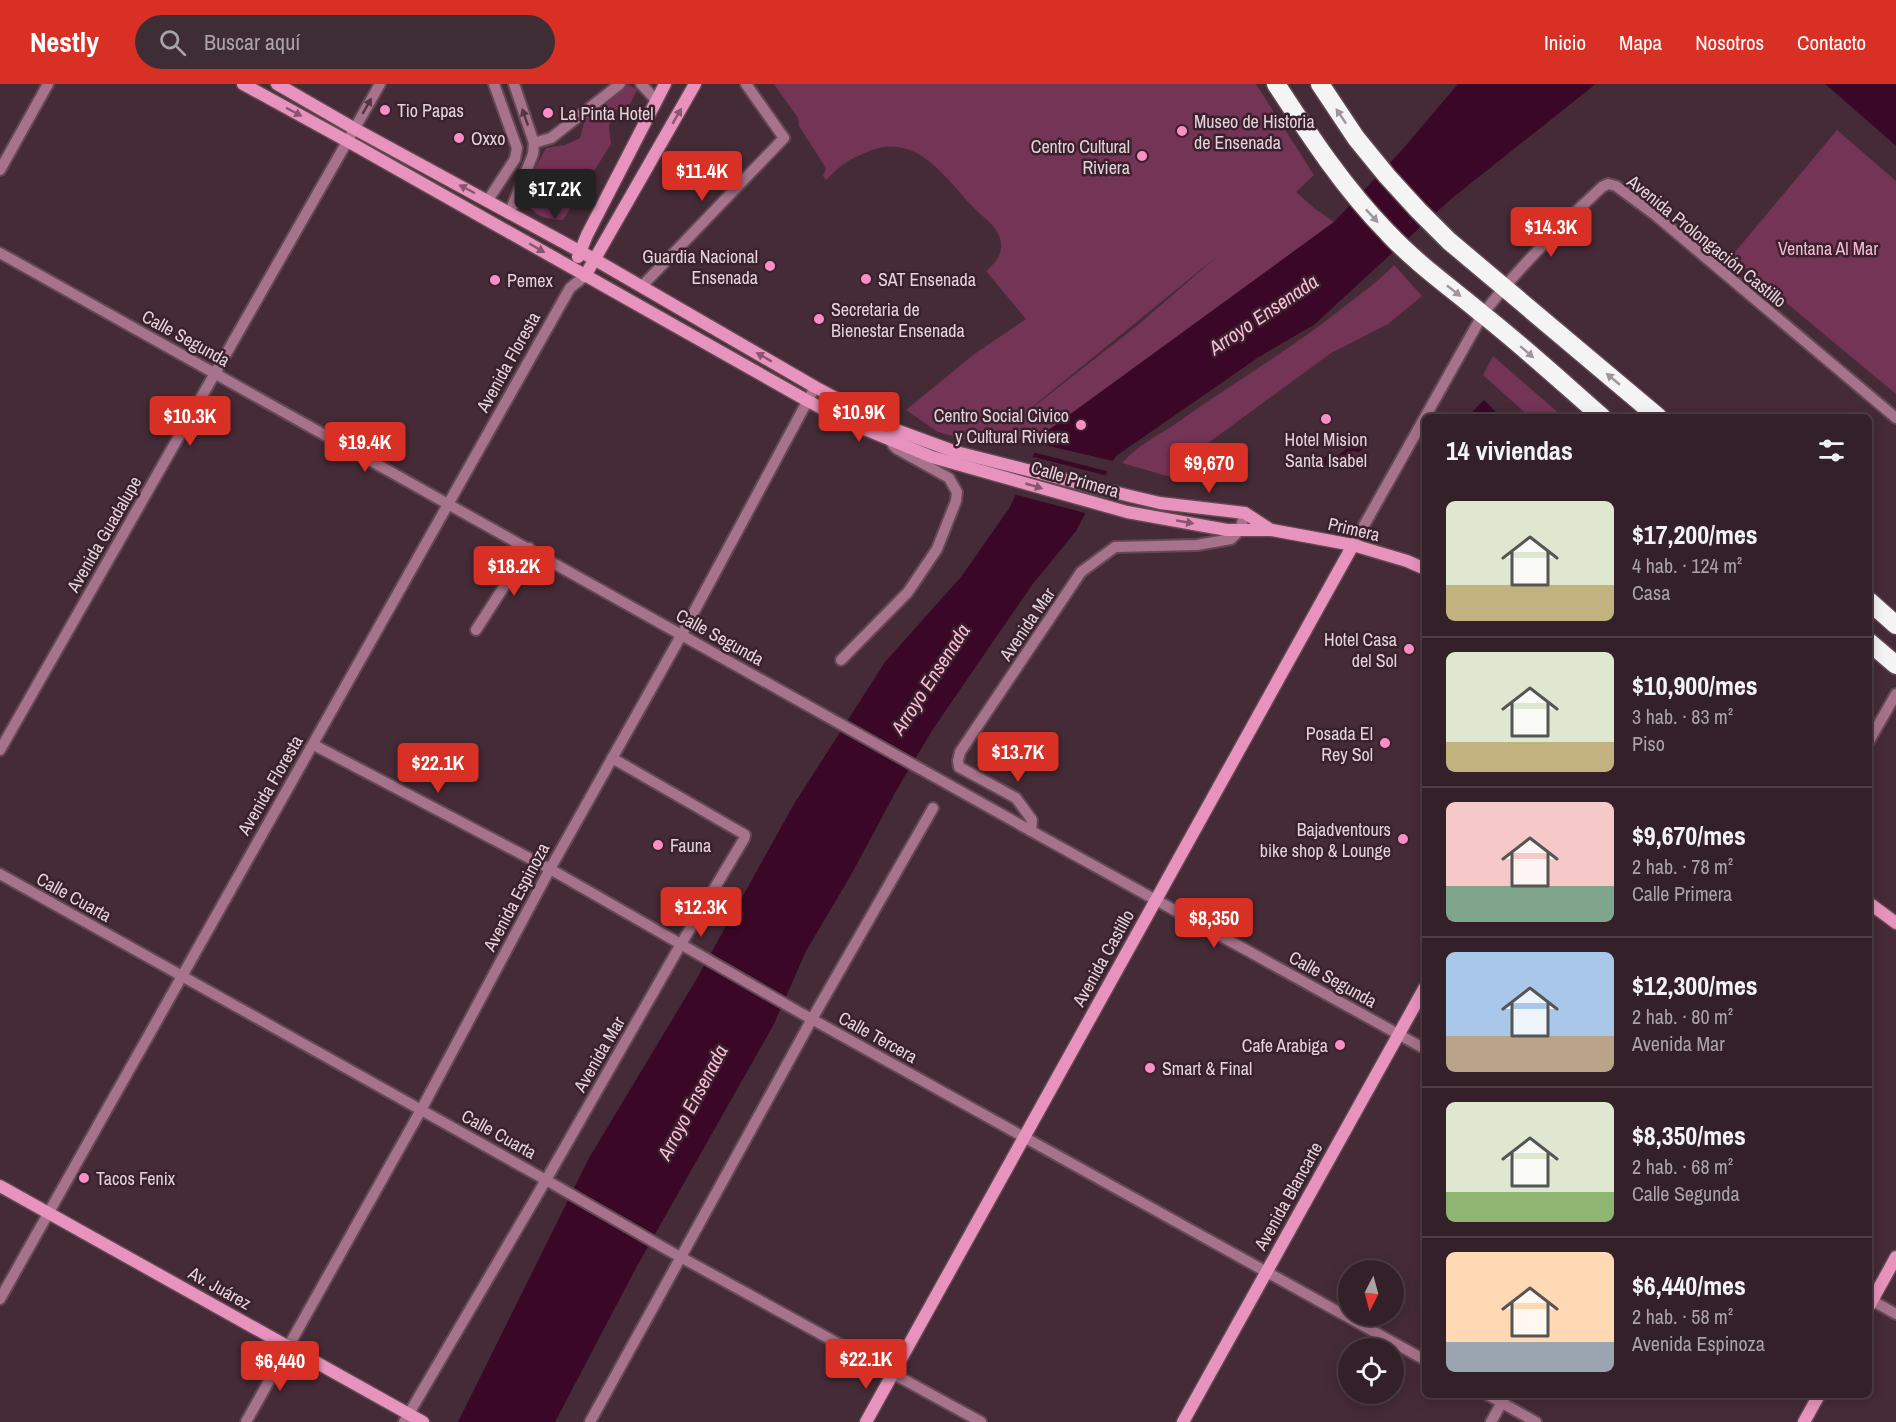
<!DOCTYPE html>
<html lang="es">
<head>
<meta charset="utf-8">
<style>
  :root { --surface:#342029; --page:#3f2d35; --text:#f1f3f6; --muted:#a9a3a8; --line:#4e3e46; --accent:#d93025 }
  body { margin:0; font-family:"Archivo Narrow",sans-serif; background:var(--page); color:var(--text); height:100vh; display:flex; flex-direction:column; font-size:22px; white-space:nowrap }
  * { box-sizing:border-box; margin:0 }
  p { font-size:20px; color:var(--muted) }
  .icon { flex:none; width:33px; height:33px; fill:none; stroke:currentColor; stroke-width:2; stroke-linecap:round; stroke-linejoin:round }
  .map { position:relative; flex:1; overflow:hidden }
  .sheet { position:absolute; left:1422px; top:330px; width:450px; height:984px; display:flex; flex-direction:column; background:var(--surface); border-radius:9px; box-shadow:0 3px 15px #0003,0 0 0 2px var(--line) }
  .sheet>* { flex:none }
  .needle { width:39px; rotate:186deg }
  .fabs { position:absolute; left:1338px; top:1176px; display:grid; gap:12px }
  .fabs a { display:grid; place-items:center; width:66px; height:66px; border-radius:50%; background:var(--surface); box-shadow:0 3px 15px #0003,0 0 0 2px var(--line); font-size:30px }
  .price { position:absolute; translate:-50% -51px; padding:0 14px; border-radius:6px; background:var(--accent); color:#fff; font-size:20px; line-height:39px; filter:drop-shadow(0 2px 3px #0008) }
  .price::after { content:''; position:absolute; left:50%; top:36px; width:18px; height:14px; margin-left:-9px; background:inherit; clip-path:polygon(0 0,100% 0,50% 100%) }
  .price.on { background:#222; color:#fff }
  ul { padding:0; list-style:none }
  li { display:flex; align-items:center; gap:18px; height:150px; padding:0 24px }
  li+li { border-top:2px solid var(--line) }
  li span { display:grid; place-items:center; flex:none; width:168px; height:120px; border-radius:9px; color:#555 }
  li>.icon { margin-inline-start:auto }
  span .icon { width:72px; height:72px; fill:#fffc; stroke-width:1 }
  li b { font-size:26px }
  h2 { display:flex; justify-content:space-between; align-items:center; height:72px; padding:0 24px; font-size:26px }
  header { display:flex; align-items:center; gap:36px; box-sizing:border-box; height:84px; padding:0 30px; background:var(--accent); color:#fff }
  header strong { font-size:28px }
  nav { display:flex; gap:33px; margin-inline-start:auto; font-size:21px }
  .search { width:420px; height:54px; background:var(--page); display:flex; align-items:center; gap:15px; box-sizing:border-box; padding:0 21px; border-radius:33px; color:var(--muted); font-size:22px }
  .map>svg:first-child { display:block }
  .green { fill:#743456; fill-rule:evenodd }
  .water { fill:#3a0726 }
  .pier { fill:#452b37 }
  .lines { fill:none; stroke-linecap:round; stroke-linejoin:round }
  .street-casing { stroke:#624954; stroke-width:14 }
  .secondary-casing { stroke:#624954; stroke-width:15 }
  .highway-casing { stroke:#624954; stroke-width:21 }
  .street { stroke:#a7728b; stroke-width:10 }
  .secondary { stroke:#e893bd; stroke-width:12 }
  .highway { stroke:#f4f4f4; stroke-width:18 }
  .oneway { fill:#553544 }
  .oneway2 { fill:#88546e }
  .oneway3 { fill:#a0959a }
  .poi-dot { fill:#fb8fc5; stroke:#3a212d; stroke-width:2 }
  .labels { text-anchor:middle; dominant-baseline:central; stroke-width:5; stroke-linejoin:round; paint-order:stroke }
  .poi-label { font-size:18px; fill:#e4d3da; stroke:#3a212d; text-anchor:start }
  .street-label { font-size:18px; fill:#e4d3da; stroke:#3a212d }
  .park-label { font-size:18px; fill:#f7b8d5; stroke:#3a212d }
  .water-label { font-size:20px; font-style:italic; fill:#fcbcda; stroke:#3a212d }
</style>
</head>
<body>
<header>
<strong>Nestly</strong>
<div class="search"><svg class="icon" aria-label="search" viewBox="0 0 24 24"><circle cx="10" cy="10" r="6"/><path d="M15 15l6 6"/></svg>Buscar aquí</div>
<nav><a>Inicio</a><a>Mapa</a><a>Nosotros</a><a>Contacto</a></nav>
</header>
<div class="map">
<svg width="1896" height="1338" viewBox="0 0 1896 1338">
  <rect width="100%" height="100%" fill="#452b37"/>
  <g class="green">
    <path d="M628,0L637,6L630,20L613,28L609,43L611,60L563,136C539,135 535,130 520,112L546,64L565,61L580,54L585,35Z"/>
    <path d="M774,0H1256L1314,91L1296,108L1314,124L1334,138L1043,350L1023,354L1000,350L985,361L938,348L906,326L973,271L1026,235L986,187C994,180 1002,172 1001,160C1001,144 981,132 971,121C943,90 914,47 867,68C846,77 842,80 826,96L823,92L826,84L799,42L798,34ZM1220,170L1138,241L1032,324V323Z"/>
    <path d="M1837,46L1896,97V310L1731,173Z"/>
    <path d="M1394,181L1422,212L1388,240L1331,269L1189,373L1178,386L1174,394L1122,379C1138,360 1164,349 1184,334C1238,296 1294,263 1345,222C1362,209 1379,197 1394,181Z"/>
    <path d="M1493,272L1561,331L1559,333H1530L1483,291Z"/>
  </g>
  <g class="water">
    <path d="M1458,0H1596L1450,116L1314,241L1259,273L1113,377L1076,447L1032,501L933,645L896,707L851,791L806,867L774,940L637,1182L555,1338H458L589,1074L696,896L794,720L885,578L961,493L1010,423L1043,350L1334,138L1402,66Z"/>
    <path d="M1825,0H1896V62Z"/>
    <path d="M1484,316L1496,328L1491,333H1467Z"/>
    <path d="M1356,357L1361,360L1363,365L1359,368L1351,367L1330,385L1321,376L1331,368L1336,373Z"/>
  </g>
  <g class="pier">
    <path d="M1596,0L1599,1L1452,118L1316,244L1260,276L1118,374L1110,388L1032,368L1036,359L1113,377L1116,372L1259,273L1314,241L1450,116Z"/>
    <path d="M1822,0H1825L1896,62V65Z"/>
    <path d="M1030,372L1108,392L1089,430L1013,410Z"/>
  </g>
  <g class="lines">
    <g class="street-casing">
      <g id="street">
        <path d="M641,0L656,16"/>
        <path d="M534,59L551,54L620,0"/>
        <path d="M0,86L48,0"/>
        <path d="M488,116L515,75L517,64L494,0"/>
        <path d="M510,128L533,70L534,59L514,0"/>
        <path d="M0,169L1017,739L1425,965"/>
        <path d="M642,202L784,54L746,0"/>
        <path d="M1353,461L1483,230C1518,184 1560,142 1602,103L1608,100L1616,102L1654,130L1896,334"/>
        <path d="M476,546L529,464"/>
        <path d="M841,576L908,508L937,465L956,417L957,408L949,394L897,365C892,361 890,358 893,352"/>
        <path d="M1869,657L1896,610"/>
        <path d="M314,661L550,785L799,928L1425,1276"/>
        <path d="M0,666L380,0"/>
        <path d="M1031,747L1032,736L1016,714L959,683L958,677L960,668L1081,488L1115,463L1197,461L1231,455L1240,446L1245,429"/>
        <path d="M0,790L546,1096L666,1165L981,1338"/>
        <path d="M0,1215L570,204L585,192"/>
        <path d="M1869,1215L1896,1230"/>
        <path d="M1488,1311L1536,1338"/>
        <path d="M246,1338L421,1026L550,785L682,550L815,303"/>
        <path d="M404,1338L546,1096L681,860L744,755L745,751L742,749L612,674"/>
        <path d="M590,1338L812,935L933,724"/>
        <path d="M1491,1338L1506,1311"/>
      </g>
    </g>
    <g class="secondary-casing">
      <g id="secondary">
        <path d="M243,0L358,63L808,317L850,339L932,373L1127,428L1227,446H1272L1353,461L1407,477L1425,485"/>
        <path d="M277,0L355,45L594,175L815,303L896,346L956,368L1130,412L1160,419L1245,429L1271,446"/>
        <path d="M578,173L587,151L665,0"/>
        <path d="M585,192L695,0"/>
        <path d="M1869,819L1896,839"/>
        <path d="M0,1102L423,1338"/>
        <path d="M1869,1222L1896,1173"/>
        <path d="M866,1338L1353,461"/>
        <path d="M1183,1338L1425,903"/>
        <path d="M1804,1338L1819,1311"/>
      </g>
    </g>
    <g class="highway-casing">
      <g id="highway">
        <path d="M1276,0C1310,52 1344,104 1388,149C1416,179 1450,203 1481,229C1523,262 1562,298 1602,333"/>
        <path d="M1320,0L1356,54L1387,92L1418,126L1449,157L1658,333"/>
        <path d="M1869,517L1896,541"/>
        <path d="M1869,558L1896,581"/>
      </g>
    </g>
    <use href="#street" class="street"/>
    <use href="#secondary" class="secondary"/>
    <use href="#highway" class="highway"/>
  </g>
  <defs><path id="oneway-solid" d="M-6-.8H1V-3.2L6.5 0L1 3.2V.8H-6Z" transform="scale(1.5)"/></defs>
  <g class="oneway">
    <use href="#oneway-solid" transform="translate(367 22) rotate(-60)"/>
    <use href="#oneway-solid" transform="translate(525 33) rotate(-109)"/>
  </g>
  <g class="oneway2">
    <use href="#oneway-solid" transform="translate(294 28) rotate(28)"/>
    <use href="#oneway-solid" transform="translate(677 32) rotate(-60)"/>
    <use href="#oneway-solid" transform="translate(467 105) rotate(-152)"/>
    <use href="#oneway-solid" transform="translate(537 164) rotate(30)"/>
    <use href="#oneway-solid" transform="translate(764 273) rotate(-150)"/>
    <use href="#oneway-solid" transform="translate(1034 402) rotate(16)"/>
    <use href="#oneway-solid" transform="translate(1185 438) rotate(10)"/>
  </g>
  <g class="oneway3">
    <use href="#oneway-solid" transform="translate(1341 32) rotate(-124)"/>
    <use href="#oneway-solid" transform="translate(1372 132) rotate(47)"/>
    <use href="#oneway-solid" transform="translate(1454 207) rotate(38)"/>
    <use href="#oneway-solid" transform="translate(1527 268) rotate(41)"/>
    <use href="#oneway-solid" transform="translate(1613 295) rotate(-140)"/>
  </g>
  <g class="poi-dot">
    <circle cx="385" cy="26" r="6"/>
    <circle cx="548" cy="29" r="6"/>
    <circle cx="1182" cy="47" r="6"/>
    <circle cx="459" cy="54" r="6"/>
    <circle cx="1142" cy="72" r="6"/>
    <circle cx="770" cy="182" r="6"/>
    <circle cx="866" cy="195" r="6"/>
    <circle cx="495" cy="196" r="6"/>
    <circle cx="819" cy="235" r="6"/>
    <circle cx="1326" cy="335" r="6"/>
    <circle cx="1081" cy="341" r="6"/>
    <circle cx="1409" cy="565" r="6"/>
    <circle cx="1385" cy="659" r="6"/>
    <circle cx="1403" cy="755" r="6"/>
    <circle cx="658" cy="761" r="6"/>
    <circle cx="1340" cy="961" r="6"/>
    <circle cx="1150" cy="984" r="6"/>
    <circle cx="84" cy="1094" r="6"/>
  </g>
  <g class="labels">
    <g class="poi-label">
      <text x="397" y="26">Tio Papas</text>
      <text x="560" y="29">La Pinta Hotel</text>
      <text x="1194" y="37">Museo de Historia<tspan x="1194" dy="21">de Ensenada</tspan></text>
      <text x="471" y="54">Oxxo</text>
      <text x="1130" y="62" text-anchor="end">Centro Cultural<tspan x="1130" dy="21">Riviera</tspan></text>
      <text x="758" y="172" text-anchor="end">Guardia Nacional<tspan x="758" dy="21">Ensenada</tspan></text>
      <text x="878" y="195">SAT Ensenada</text>
      <text x="507" y="196">Pemex</text>
      <text x="831" y="225">Secretaria de<tspan x="831" dy="21">Bienestar Ensenada</tspan></text>
      <text x="1069" y="331" text-anchor="end">Centro Social Civico<tspan x="1069" dy="21">y Cultural Riviera</tspan></text>
      <text x="1326" y="355" text-anchor="middle">Hotel Mision<tspan x="1326" dy="21">Santa Isabel</tspan></text>
      <text x="1397" y="555" text-anchor="end">Hotel Casa<tspan x="1397" dy="21">del Sol</tspan></text>
      <text x="1373" y="649" text-anchor="end">Posada El<tspan x="1373" dy="21">Rey Sol</tspan></text>
      <text x="1391" y="745" text-anchor="end">Bajadventours<tspan x="1391" dy="21">bike shop &amp; Lounge</tspan></text>
      <text x="670" y="761">Fauna</text>
      <text x="1328" y="961" text-anchor="end">Cafe Arabiga</text>
      <text x="1162" y="984">Smart &amp; Final</text>
      <text x="96" y="1094">Tacos Fenix</text>
    </g>
    <g class="street-label">
      <text transform="translate(1707 157) rotate(39)">Avenida Prolongación Castillo</text>
      <text transform="translate(186 254) rotate(29)">Calle Segunda</text>
      <text transform="translate(508 278) rotate(-61)">Avenida Floresta</text>
      <text transform="translate(1075 395) rotate(16)">Calle Primera</text>
      <text transform="translate(1354 445) rotate(13)">Primera</text>
      <text transform="translate(104 450) rotate(-60)">Avenida Guadalupe</text>
      <text transform="translate(1027 540) rotate(-56)">Avenida Mar</text>
      <text transform="translate(720 553) rotate(29)">Calle Segunda</text>
      <text transform="translate(270 701) rotate(-60)">Avenida Floresta</text>
      <text transform="translate(74 813) rotate(29)">Calle Cuarta</text>
      <text transform="translate(516 813) rotate(-62)">Avenida Espinoza</text>
      <text transform="translate(1103 874) rotate(-61)">Avenida Castillo</text>
      <text transform="translate(1333 895) rotate(29)">Calle Segunda</text>
      <text transform="translate(878 953) rotate(29)">Calle Tercera</text>
      <text transform="translate(599 970) rotate(-60)">Avenida Mar</text>
      <text transform="translate(499 1050) rotate(29)">Calle Cuarta</text>
      <text transform="translate(1288 1112) rotate(-61)">Avenida Blancarte</text>
      <text transform="translate(220 1204) rotate(29)">Av. Juárez</text>
    </g>
    <g class="park-label">
      <text x="1828" y="164">Ventana Al Mar</text>
    </g>
    <g class="water-label">
      <text transform="translate(1263 230) rotate(-34)">Arroyo Ensenada</text>
      <text transform="translate(930 595) rotate(-57)">Arroyo Ensenada</text>
      <text transform="translate(692 1018) rotate(-62)">Arroyo Ensenada</text>
    </g>
  </g>
</svg>
<div class="fabs">
<a><svg class="needle" viewBox="-14 -14 28 28"><path d="M0-13l5 13h-10z" fill="#e53935"/><path d="M0 13l5-13h-10z" fill="#a9a3a8"/></svg></a>
<a><svg class="icon" aria-label="locate" viewBox="0 0 24 24"><circle cx="12" cy="12" r="6"/><path d="M12 2v4M12 18v4M2 12h4M18 12h4"/></svg></a>
</div>
<b class="price" style="left:702px;top:118px">$11.4K</b>
<b class="price on" style="left:555px;top:136px">$17.2K</b>
<b class="price" style="left:1551px;top:174px">$14.3K</b>
<b class="price" style="left:859px;top:359px">$10.9K</b>
<b class="price" style="left:190px;top:363px">$10.3K</b>
<b class="price" style="left:365px;top:389px">$19.4K</b>
<b class="price" style="left:1209px;top:410px">$9,670</b>
<b class="price" style="left:514px;top:513px">$18.2K</b>
<b class="price" style="left:1018px;top:699px">$13.7K</b>
<b class="price" style="left:438px;top:710px">$22.1K</b>
<b class="price" style="left:701px;top:854px">$12.3K</b>
<b class="price" style="left:1214px;top:865px">$8,350</b>
<b class="price" style="left:866px;top:1306px">$22.1K</b>
<b class="price" style="left:280px;top:1308px">$6,440</b>
<section class="sheet">
<h2>14 viviendas<svg class="icon" aria-label="filters" viewBox="0 0 24 24"><path d="M4 7h16M4 17h16"/><circle cx="9" cy="7" r="2"/><circle cx="15" cy="17" r="2"/></svg></h2>
<ul>
<li><span style="background:linear-gradient(#dfe7d0 70%,#c2b280 0)"><svg class="icon" aria-label="home" viewBox="0 0 24 24"><path d="M3 11l9-7 9 7M6 9v11h12V9"/></svg></span><div><b>$17,200/mes</b><p>4 hab. · 124 m²</p><p>Casa</p></div></li>
<li><span style="background:linear-gradient(#dfe7d0 75%,#c2b280 0)"><svg class="icon" aria-label="home" viewBox="0 0 24 24"><path d="M3 11l9-7 9 7M6 9v11h12V9"/></svg></span><div><b>$10,900/mes</b><p>3 hab. · 83 m²</p><p>Piso</p></div></li>
<li><span style="background:linear-gradient(#f6c9c9 70%,#7fa58c 0)"><svg class="icon" aria-label="home" viewBox="0 0 24 24"><path d="M3 11l9-7 9 7M6 9v11h12V9"/></svg></span><div><b>$9,670/mes</b><p>2 hab. · 78 m²</p><p>Calle Primera</p></div></li>
<li><span style="background:linear-gradient(#a9c7e8 70%,#b9a48a 0)"><svg class="icon" aria-label="home" viewBox="0 0 24 24"><path d="M3 11l9-7 9 7M6 9v11h12V9"/></svg></span><div><b>$12,300/mes</b><p>2 hab. · 80 m²</p><p>Avenida Mar</p></div></li>
<li><span style="background:linear-gradient(#dfe7d0 75%,#8fb573 0)"><svg class="icon" aria-label="home" viewBox="0 0 24 24"><path d="M3 11l9-7 9 7M6 9v11h12V9"/></svg></span><div><b>$8,350/mes</b><p>2 hab. · 68 m²</p><p>Calle Segunda</p></div></li>
<li><span style="background:linear-gradient(#ffd9b3 75%,#9aa5b1 0)"><svg class="icon" aria-label="home" viewBox="0 0 24 24"><path d="M3 11l9-7 9 7M6 9v11h12V9"/></svg></span><div><b>$6,440/mes</b><p>2 hab. · 58 m²</p><p>Avenida Espinoza</p></div></li>
</ul>
</section>
</div>
</body>
</html>
